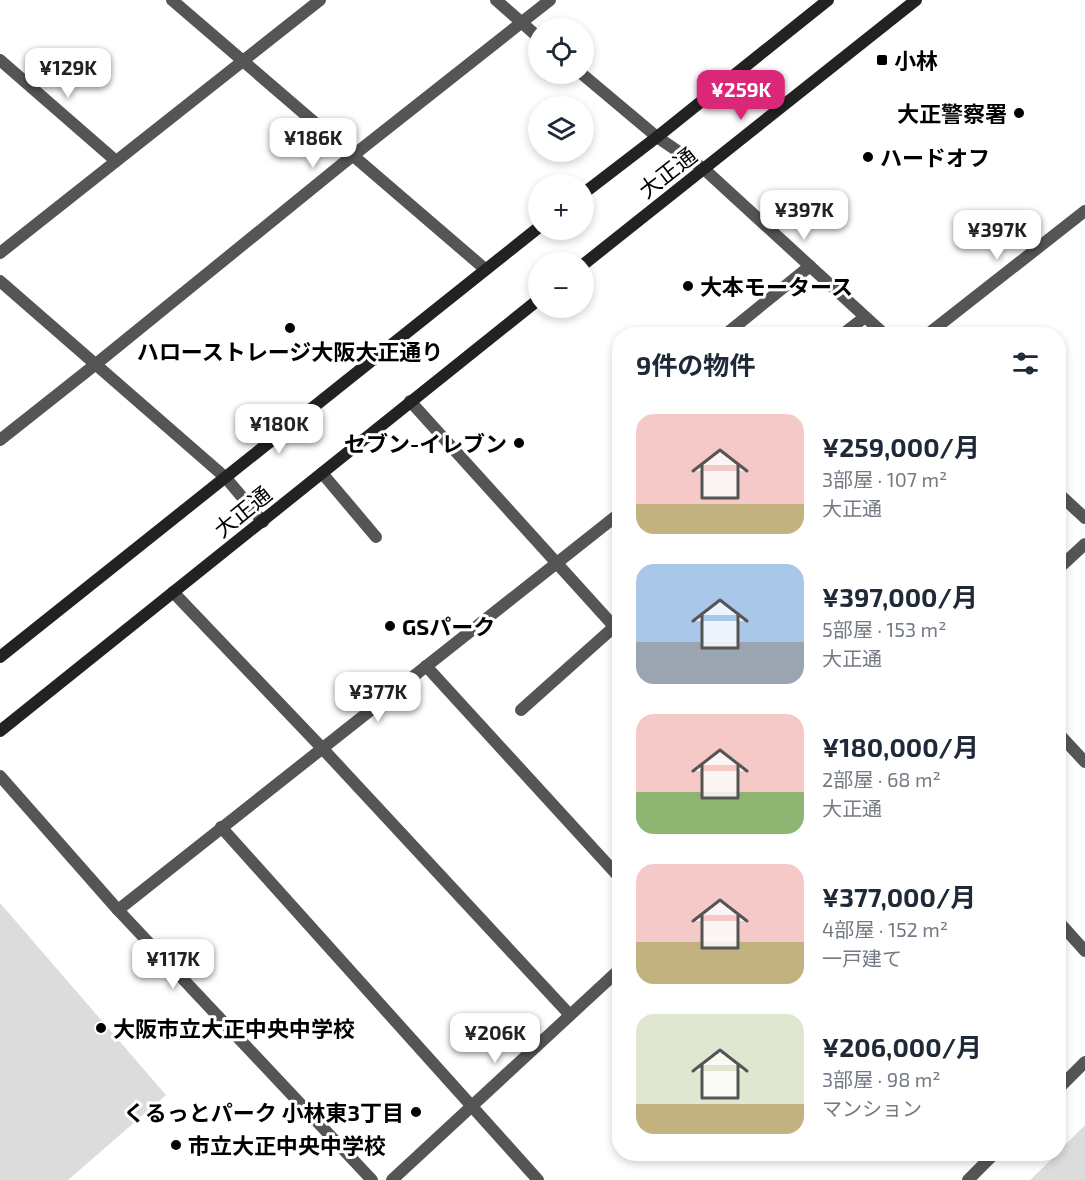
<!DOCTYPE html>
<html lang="ja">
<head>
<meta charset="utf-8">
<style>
  :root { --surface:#fff; --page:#f2f2f3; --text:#1f2937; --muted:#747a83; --accent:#db2777 }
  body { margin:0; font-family:"Exo 2","Noto Sans JP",sans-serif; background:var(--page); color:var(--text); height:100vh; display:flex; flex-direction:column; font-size:22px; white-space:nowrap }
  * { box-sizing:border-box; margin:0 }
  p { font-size:20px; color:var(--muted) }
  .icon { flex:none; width:33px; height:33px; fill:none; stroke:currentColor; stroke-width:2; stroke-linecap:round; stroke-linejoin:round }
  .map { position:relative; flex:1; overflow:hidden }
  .sheet { position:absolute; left:612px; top:327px; width:454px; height:834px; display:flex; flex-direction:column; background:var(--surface); border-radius:24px; box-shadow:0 3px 9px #0003 }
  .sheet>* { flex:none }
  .tools { position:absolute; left:528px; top:18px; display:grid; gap:12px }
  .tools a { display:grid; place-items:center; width:66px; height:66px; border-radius:50%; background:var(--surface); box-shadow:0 3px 9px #0003; font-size:30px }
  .price { position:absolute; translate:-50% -51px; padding:0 14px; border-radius:12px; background:#fff; color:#222; font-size:20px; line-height:39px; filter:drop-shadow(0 2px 3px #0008) }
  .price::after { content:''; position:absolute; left:50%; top:36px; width:18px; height:14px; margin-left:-9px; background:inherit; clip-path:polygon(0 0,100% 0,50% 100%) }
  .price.active { background:var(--accent); color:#fff }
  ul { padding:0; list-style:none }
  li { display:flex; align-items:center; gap:18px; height:150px; padding:0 24px }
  li span { display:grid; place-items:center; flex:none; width:168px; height:120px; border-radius:18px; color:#555 }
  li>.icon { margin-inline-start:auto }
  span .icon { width:72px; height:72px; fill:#fffc; stroke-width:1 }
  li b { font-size:26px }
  h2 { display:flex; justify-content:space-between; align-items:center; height:72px; padding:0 24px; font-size:26px }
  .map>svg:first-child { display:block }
  .green { fill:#dcdcdc }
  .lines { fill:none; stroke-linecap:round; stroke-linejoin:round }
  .service { stroke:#555; stroke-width:12 }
  .minor { stroke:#555; stroke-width:12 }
  .tertiary { stroke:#555; stroke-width:12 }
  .secondary { stroke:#222; stroke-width:12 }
  .poi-dot { fill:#000; stroke:#fff; stroke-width:2 }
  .labels { text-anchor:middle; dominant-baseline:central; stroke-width:6; stroke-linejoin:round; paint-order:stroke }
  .poi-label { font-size:22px; font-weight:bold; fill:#000; stroke:#fff; text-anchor:start }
  .street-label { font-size:22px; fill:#000; stroke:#fff }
</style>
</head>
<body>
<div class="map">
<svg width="1085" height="1180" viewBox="0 0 1085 1180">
  <rect width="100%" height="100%" fill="#fff"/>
  <g class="green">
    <path d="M0,903L166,1095L68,1180H0Z"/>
    <path d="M1085,1125V1180H1030L1057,1154H1059V1151Z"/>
  </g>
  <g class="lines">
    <g class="service">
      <path d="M726,334L810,266"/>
      <path d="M322,473L376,537"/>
    </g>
    <g class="minor">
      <path d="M172,0L485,269"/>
      <path d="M0,60L116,161"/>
      <path d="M843,334L865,317"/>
      <path d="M96,364L341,165L550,0"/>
      <path d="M426,666L620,878"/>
      <path d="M521,710L614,627"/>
      <path d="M1059,734L1085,762"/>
      <path d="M0,776L118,910L372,1180"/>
      <path d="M221,827L538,1180"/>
      <path d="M118,910L620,513"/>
      <path d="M1059,922L1085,951"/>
    </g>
    <g class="tertiary">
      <path d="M496,0L538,37"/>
      <path d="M582,74L657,137L704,169L884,334"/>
      <path d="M0,253L320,0"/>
      <path d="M0,281L226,478L263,522"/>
      <path d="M928,334L1085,211"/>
      <path d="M410,401L620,633"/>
      <path d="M0,440L96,364"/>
      <path d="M1059,494L1085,518"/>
      <path d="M1059,568L1085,544"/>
      <path d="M173,592L322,748L570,1015"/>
      <path d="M1059,1088L1085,1062"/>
      <path d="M392,1180L620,969"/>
      <path d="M968,1180L994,1154"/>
    </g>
    <g class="secondary">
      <path d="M584,193L657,137L828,0"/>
      <path d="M584,264L916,0"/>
      <path d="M0,657L538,228"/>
      <path d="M0,731L538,300"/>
    </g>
  </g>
  <g class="poi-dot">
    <rect x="876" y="54" width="12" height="12" rx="3"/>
    <circle cx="1019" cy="113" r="6"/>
    <circle cx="868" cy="157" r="6"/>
    <circle cx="688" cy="286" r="6"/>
    <circle cx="290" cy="328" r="6"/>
    <circle cx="519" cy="443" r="6"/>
    <circle cx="390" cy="626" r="6"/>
    <circle cx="101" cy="1028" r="6"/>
    <circle cx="416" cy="1112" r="6"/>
    <circle cx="176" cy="1145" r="6"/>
  </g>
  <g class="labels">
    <g class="poi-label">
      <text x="894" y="60">小林</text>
      <text x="1007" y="113" text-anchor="end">大正警察署</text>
      <text x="880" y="157">ハードオフ</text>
      <text x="700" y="286">大本モータース</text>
      <text x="290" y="351" text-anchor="middle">ハローストレージ大阪大正通り</text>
      <text x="507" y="443" text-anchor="end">セブン-イレブン</text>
      <text x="402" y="626">GSパーク</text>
      <text x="113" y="1028">大阪市立大正中央中学校</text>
      <text x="404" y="1112" text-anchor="end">くるっとパーク 小林東3丁目</text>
      <text x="188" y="1145">市立大正中央中学校</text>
    </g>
    <g class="street-label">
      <text transform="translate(667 172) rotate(-38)">大正通</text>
      <text transform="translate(242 511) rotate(-39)">大正通</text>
    </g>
  </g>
</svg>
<div class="tools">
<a><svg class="icon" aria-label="locate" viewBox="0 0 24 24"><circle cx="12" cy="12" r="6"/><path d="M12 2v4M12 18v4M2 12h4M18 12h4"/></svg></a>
<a><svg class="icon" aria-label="layers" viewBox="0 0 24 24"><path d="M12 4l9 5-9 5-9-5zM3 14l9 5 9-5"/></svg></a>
<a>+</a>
<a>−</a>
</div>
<b class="price" style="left:68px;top:99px">¥129K</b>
<b class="price active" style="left:741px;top:121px">¥259K</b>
<b class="price" style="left:313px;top:169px">¥186K</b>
<b class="price" style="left:804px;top:241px">¥397K</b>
<b class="price" style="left:997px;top:261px">¥397K</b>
<b class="price" style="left:279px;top:455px">¥180K</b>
<b class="price" style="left:378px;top:723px">¥377K</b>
<b class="price" style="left:173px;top:990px">¥117K</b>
<b class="price" style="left:495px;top:1064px">¥206K</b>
<section class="sheet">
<h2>9件の物件<svg class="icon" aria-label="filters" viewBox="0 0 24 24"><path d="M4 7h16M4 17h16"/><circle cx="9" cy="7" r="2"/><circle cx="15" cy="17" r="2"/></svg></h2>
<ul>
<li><span style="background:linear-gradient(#f6c9c9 75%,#c2b280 0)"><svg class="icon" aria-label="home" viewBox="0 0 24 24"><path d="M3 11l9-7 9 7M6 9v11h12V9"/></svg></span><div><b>¥259,000/月</b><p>3部屋 · 107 m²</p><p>大正通</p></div></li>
<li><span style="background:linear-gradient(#a9c7e8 65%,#9aa5b1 0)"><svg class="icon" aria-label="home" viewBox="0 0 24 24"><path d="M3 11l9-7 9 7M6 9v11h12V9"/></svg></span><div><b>¥397,000/月</b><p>5部屋 · 153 m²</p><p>大正通</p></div></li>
<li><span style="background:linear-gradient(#f6c9c9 65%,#8fb573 0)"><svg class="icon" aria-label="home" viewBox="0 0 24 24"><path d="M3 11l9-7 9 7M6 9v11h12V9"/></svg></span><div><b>¥180,000/月</b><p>2部屋 · 68 m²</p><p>大正通</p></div></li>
<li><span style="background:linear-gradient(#f6c9c9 65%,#c2b280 0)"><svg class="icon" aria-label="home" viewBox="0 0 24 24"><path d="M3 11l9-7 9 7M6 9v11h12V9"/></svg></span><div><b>¥377,000/月</b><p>4部屋 · 152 m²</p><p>一戸建て</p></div></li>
<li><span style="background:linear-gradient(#dfe7d0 75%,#c2b280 0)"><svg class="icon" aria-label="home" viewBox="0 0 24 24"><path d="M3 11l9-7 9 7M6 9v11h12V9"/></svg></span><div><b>¥206,000/月</b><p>3部屋 · 98 m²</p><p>マンション</p></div></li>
</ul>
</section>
</div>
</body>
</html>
